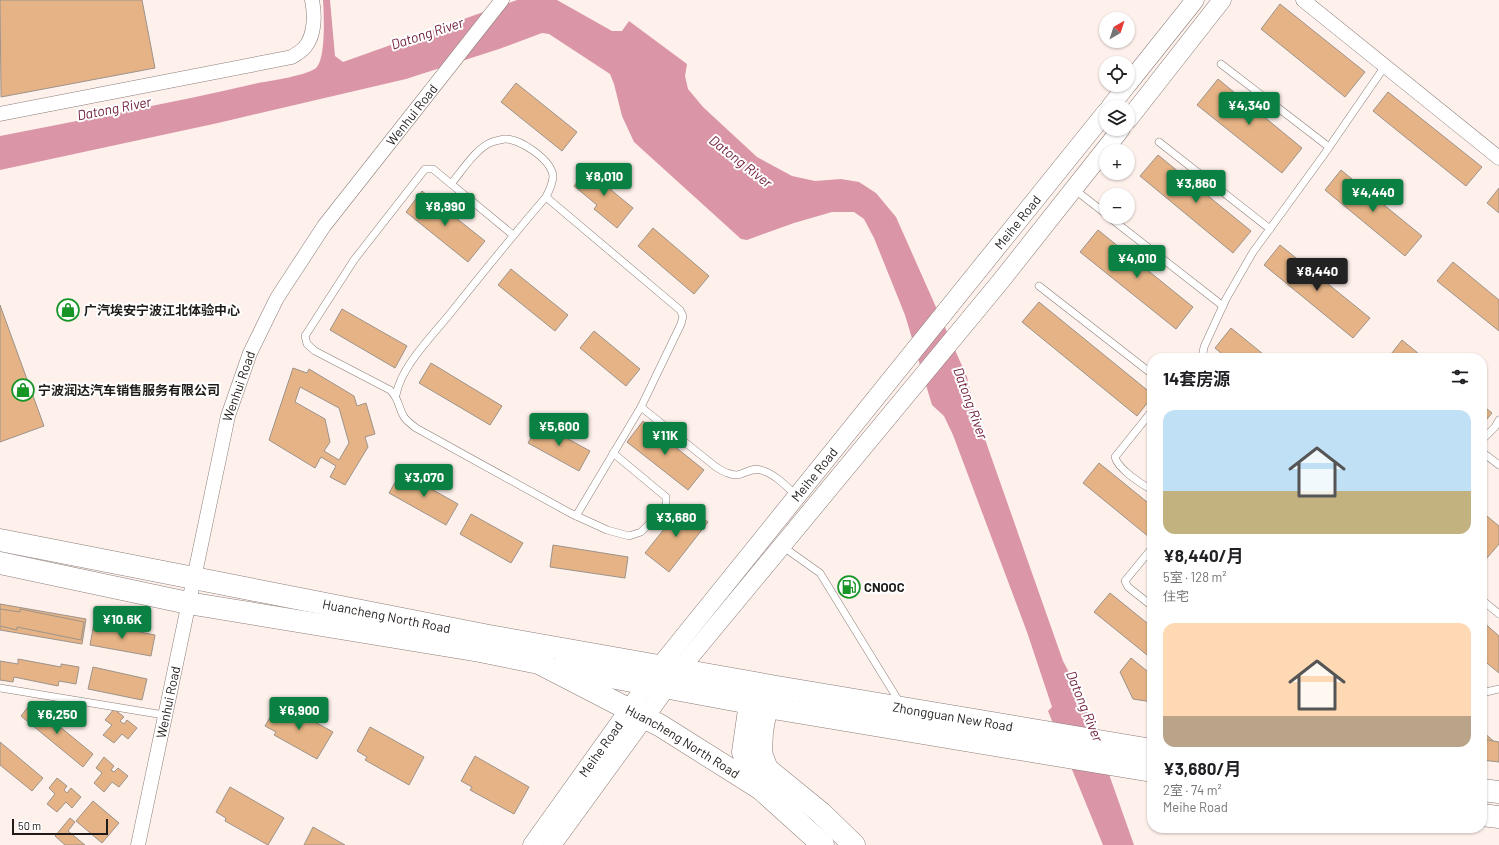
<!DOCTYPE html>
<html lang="zh">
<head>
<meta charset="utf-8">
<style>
  :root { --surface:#fff; --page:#f2f2f2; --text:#202124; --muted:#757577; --accent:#0b8043 }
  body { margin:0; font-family:Barlow,"Noto Sans SC",sans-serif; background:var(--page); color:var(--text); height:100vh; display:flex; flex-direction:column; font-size:15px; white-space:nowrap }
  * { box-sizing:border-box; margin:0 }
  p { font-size:13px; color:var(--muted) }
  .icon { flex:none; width:22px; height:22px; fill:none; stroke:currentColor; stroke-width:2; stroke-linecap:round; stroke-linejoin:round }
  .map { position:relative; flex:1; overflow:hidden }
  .drawer { position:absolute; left:1147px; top:353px; width:340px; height:480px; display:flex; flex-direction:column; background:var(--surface); border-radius:16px; box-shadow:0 1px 3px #0004 }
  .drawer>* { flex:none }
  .needle { width:26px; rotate:39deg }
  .controls { position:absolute; left:1099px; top:12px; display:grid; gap:8px }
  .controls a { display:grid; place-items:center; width:36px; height:36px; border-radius:50%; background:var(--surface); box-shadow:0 1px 3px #0004; font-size:20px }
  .scale { position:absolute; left:12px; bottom:10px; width:96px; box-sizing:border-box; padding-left:4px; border:2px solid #1f1b19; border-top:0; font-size:11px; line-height:14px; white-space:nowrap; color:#1f1b19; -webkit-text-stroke:3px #fff; paint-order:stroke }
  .price { position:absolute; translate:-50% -34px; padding:0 9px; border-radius:4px; background:var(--accent); color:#fff; font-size:13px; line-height:26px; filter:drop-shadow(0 1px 2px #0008) }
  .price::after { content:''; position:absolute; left:50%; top:24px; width:12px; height:9px; margin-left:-6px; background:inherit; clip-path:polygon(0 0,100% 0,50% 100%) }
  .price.selected { background:#222; color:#fff }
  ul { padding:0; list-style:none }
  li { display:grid; align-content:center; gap:8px; height:212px; padding:0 16px }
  li span { display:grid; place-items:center; height:124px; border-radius:12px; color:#555 }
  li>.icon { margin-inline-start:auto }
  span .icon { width:72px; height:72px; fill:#fffc; stroke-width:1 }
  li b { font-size:17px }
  h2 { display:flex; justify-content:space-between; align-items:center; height:48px; padding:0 16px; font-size:17px }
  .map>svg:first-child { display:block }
  .water { fill:#da96a7 }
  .building { fill:#e5b385; stroke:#9d938b; fill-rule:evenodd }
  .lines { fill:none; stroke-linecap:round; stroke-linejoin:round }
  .service-casing { stroke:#8a7d78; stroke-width:8 }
  .minor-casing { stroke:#8a7d78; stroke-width:15 }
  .tertiary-casing { stroke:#8a7d78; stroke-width:19 }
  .primary-casing { stroke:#8a7d78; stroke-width:23 }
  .service { stroke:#fff; stroke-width:7 }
  .minor { stroke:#fff; stroke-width:14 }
  .tertiary { stroke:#fff; stroke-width:18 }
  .primary { stroke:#fff; stroke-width:22 }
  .labels { text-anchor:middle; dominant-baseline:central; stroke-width:4; stroke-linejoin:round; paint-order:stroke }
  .street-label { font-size:13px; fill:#1f1b19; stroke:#fff }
  .poi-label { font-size:13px; font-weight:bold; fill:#1f1b19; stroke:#fff; text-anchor:start }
  .water-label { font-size:14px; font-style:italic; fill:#72223e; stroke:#fff }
</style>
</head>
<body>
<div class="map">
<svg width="1499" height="845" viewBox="0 0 1499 845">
  <rect width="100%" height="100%" fill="#fef0eb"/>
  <path class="water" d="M323,0H330L335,56L343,62L517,0H557L612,31H622L629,21L687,64L685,76L688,89L703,107L757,157L792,176L815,181L841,179L859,182L876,193L896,217L967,377L974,408L1063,661L1081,695L1134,845H1103L1048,711L1052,707L1027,632L953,435L944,416L932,405L905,315L874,238L864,219L854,212H832L794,223L747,240L741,239L634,142L622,116L614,84L610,74L549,34L542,33L499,49L406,79L218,123L0,170V136C86,119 172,103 258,83C271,81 308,75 316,68C326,59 324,14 323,0Z"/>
  <g class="building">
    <path d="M0,0H142L155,68L1,97Z"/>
    <path d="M1280,4L1365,72L1345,97L1261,29Z"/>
    <path d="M1218,79L1302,148L1282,173L1197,105Z"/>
    <path d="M516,83L577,132L562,151L501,102Z"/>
    <path d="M1388,92L1482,167L1466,186L1373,111Z"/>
    <path d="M1158,155L1251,231L1233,253L1140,176Z"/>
    <path d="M590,166L614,186L611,190L633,208L617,228L594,209L597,205L574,186Z"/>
    <path d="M1341,170L1422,236L1405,256L1325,190Z"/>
    <path d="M1499,188V213L1487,203Z"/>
    <path d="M422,191L485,241L468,262L406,212Z"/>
    <path d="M653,228L709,276L694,294L638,246Z"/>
    <path d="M1098,230L1193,307L1176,329L1080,252Z"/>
    <path d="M1280,245L1370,318L1353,338L1264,265Z"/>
    <path d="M1453,262L1499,300V331L1437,281Z"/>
    <path d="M511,269L568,315L555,331L498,285Z"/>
    <path d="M1039,302L1152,394V397L1137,416L1022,322Z"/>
    <path d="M0,305L44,426L0,442Z"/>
    <path d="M342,309L407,346L395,368L330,330Z"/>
    <path d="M1231,328L1268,358H1227L1215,348Z"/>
    <path d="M594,331L640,369L626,386L580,348Z"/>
    <path d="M1402,340L1424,358H1388Z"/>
    <path d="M431,363L502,406L490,425L419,383Z"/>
    <path d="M293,368L307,373L309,369L354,396L357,406L366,403L375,434L365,437L368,447L345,485L330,477L336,466L321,457L315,468L269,440ZM300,387L339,408L349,443L339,460L324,451L330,442L325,419L295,402Z"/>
    <path d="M1482,405L1492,413L1482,425Z"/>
    <path d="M643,421L704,470L688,490L627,442Z"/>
    <path d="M539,423L590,451L579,471L528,443Z"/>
    <path d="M1099,463L1152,506V532L1149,537L1083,483Z"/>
    <path d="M401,472L458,504L446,525L389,493Z"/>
    <path d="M684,504L708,522L669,572L645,553Z"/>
    <path d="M1482,512L1499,526V544L1487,558L1482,553Z"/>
    <path d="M471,514L523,543L511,563L460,534Z"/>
    <path d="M553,545L628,557L625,578L550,567Z"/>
    <path d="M1110,593L1152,627V659L1094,612Z"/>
    <path d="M0,604L86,619L82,644L0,630Z"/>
    <path d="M0,609L20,612V609L84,622L81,640L17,627V630L0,626Z"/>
    <path d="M1482,621L1499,636V673L1482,659Z"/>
    <path d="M94,623L155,635L151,656L90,645Z"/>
    <path d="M1131,658L1152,675V702L1133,699L1120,672Z"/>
    <path d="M18,659L61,667V664L79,667L76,684L59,681L58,686L14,677L13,682L0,680V661L18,664Z"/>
    <path d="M93,667L147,679L142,700L88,689Z"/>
    <path d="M279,702L333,732L317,759L274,735L276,732L265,726Z"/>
    <path d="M31,703L93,754L83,767L21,716Z"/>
    <path d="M114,709L124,717L120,721L124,724L127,720L137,728L128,739L122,734L114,743L103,735L112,725L105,720Z"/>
    <path d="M370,727L424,757L409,785L365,760L367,757L357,751Z"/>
    <path d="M1482,731L1498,745L1486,759L1482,756Z"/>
    <path d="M1482,739L1499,742V762L1482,760Z"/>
    <path d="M0,742L43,778L32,791L0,765Z"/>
    <path d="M475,756L529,787L514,814L470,790L472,787L461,781Z"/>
    <path d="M104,757L114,766L111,770L114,772L118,768L128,776L119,787L112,782L104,792L94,783L102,773L96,768Z"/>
    <path d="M57,778L67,786L64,790L67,793L71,788L81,797L72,808L66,802L57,812L47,804L55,794L49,788Z"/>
    <path d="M230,787L284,818L268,845L225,821L226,818L216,812Z"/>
    <path d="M93,801L119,823L102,843L76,821Z"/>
    <path d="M70,818L75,822L68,831L85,845H65L55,836Z"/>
    <path d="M313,827L345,845H304Z"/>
  </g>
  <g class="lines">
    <g class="service-casing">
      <g id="service">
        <path d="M1221,64L1329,147"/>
        <path d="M1159,142L1270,229"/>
        <path d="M1074,189L1106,214"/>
        <path d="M546,197L680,310L683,316L681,324L641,407L576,516"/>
        <path d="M1109,217L1223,306"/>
        <path d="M513,235L433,169H425L354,260L305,336L307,344L315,351L390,390C399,398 398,407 404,417C407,421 412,425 416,428L570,513L607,530L629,536L641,532L651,522L666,505V497L613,453"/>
        <path d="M1039,286L1152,374"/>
        <path d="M1202,358L1204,347L1226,299L1253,252L1323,156L1385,66"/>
        <path d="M396,395C401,367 431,337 449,315C481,275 513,235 546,197C549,191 553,183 553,176C551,159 519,138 504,139C500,140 495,141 492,142C476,148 462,171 451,184"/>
        <path d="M641,407L716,467C722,471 729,475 737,475C745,474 751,467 761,470C774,473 787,487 797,496"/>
        <path d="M1152,411L1115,457C1118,469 1141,484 1152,490"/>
        <path d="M1482,440L1495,427L1499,420"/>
        <path d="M1482,452L1499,465"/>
        <path d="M782,546L820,573L900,703"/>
        <path d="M1152,548L1125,581L1128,587L1152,606"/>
        <path d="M1482,600L1499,614"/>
        <path d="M0,688L164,715"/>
        <path d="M1482,693L1499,689"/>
      </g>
    </g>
    <g class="minor-casing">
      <g id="minor">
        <path d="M1303,0L1499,158"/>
        <path d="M0,114L292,57C296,54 302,51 305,47C315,35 315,15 312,0"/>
        <path id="s1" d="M138,845L228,416L250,353L277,298L324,226L502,0"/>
      </g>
    </g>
    <g class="tertiary-casing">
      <g id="tertiary">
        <path d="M1128,84L1195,0"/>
        <path d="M1110,107L1127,85"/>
        <path d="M1128,120L1222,0"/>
        <path id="s2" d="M532,845L660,666L1106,112"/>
        <path d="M552,845L680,669L1000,282L1121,129"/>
      </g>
    </g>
    <g class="primary-casing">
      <g id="primary">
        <path id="s3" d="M0,540L489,636L771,686L1152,750"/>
        <path id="s4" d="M0,563L188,603L480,651L539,663L661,726L761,789L823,845"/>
        <path d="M562,668L750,703L767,707L1152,771"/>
        <path d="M752,689L743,752L748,767L760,788"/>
        <path d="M769,694L762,731L761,753L767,769L821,813L854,845"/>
        <path d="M1482,790L1499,792"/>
        <path d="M1482,815L1499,817"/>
      </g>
    </g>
    <use href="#service" class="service"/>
    <use href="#minor" class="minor"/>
    <use href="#tertiary" class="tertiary"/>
    <use href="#primary" class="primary"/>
  </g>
  <defs>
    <g id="shop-ring" transform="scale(1.15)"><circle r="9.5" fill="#fff" stroke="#189527" stroke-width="1.5"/><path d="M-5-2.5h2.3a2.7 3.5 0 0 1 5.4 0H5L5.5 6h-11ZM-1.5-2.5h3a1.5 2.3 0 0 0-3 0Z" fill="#189527"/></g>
    <g id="fuel-ring" transform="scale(1.15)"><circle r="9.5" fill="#fff" stroke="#189527" stroke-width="1.5"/><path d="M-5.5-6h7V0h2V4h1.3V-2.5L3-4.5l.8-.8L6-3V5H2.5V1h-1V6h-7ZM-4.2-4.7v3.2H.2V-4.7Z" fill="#189527"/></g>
  </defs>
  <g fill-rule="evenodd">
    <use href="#shop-ring" x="68" y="310"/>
    <use href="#shop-ring" x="23" y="390"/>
    <use href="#fuel-ring" x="849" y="587"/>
  </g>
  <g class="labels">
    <g class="street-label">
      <text stroke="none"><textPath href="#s1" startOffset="794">Wenhui Road</textPath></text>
      <text stroke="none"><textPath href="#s2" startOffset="790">Meihe Road</textPath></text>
      <text stroke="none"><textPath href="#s1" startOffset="470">Wenhui Road</textPath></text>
      <text stroke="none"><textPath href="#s2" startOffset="466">Meihe Road</textPath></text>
      <text stroke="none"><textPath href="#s3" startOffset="394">Huancheng North Road</textPath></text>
      <text stroke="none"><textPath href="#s1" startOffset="146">Wenhui Road</textPath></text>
      <text stroke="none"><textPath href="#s3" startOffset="969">Zhongguan New Road</textPath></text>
      <text stroke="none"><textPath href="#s4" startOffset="712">Huancheng North Road</textPath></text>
      <text stroke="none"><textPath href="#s2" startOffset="118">Meihe Road</textPath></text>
    </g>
    <g class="poi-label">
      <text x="84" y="310">广汽埃安宁波江北体验中心</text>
      <text x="38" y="390">宁波润达汽车销售服务有限公司</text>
      <text x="864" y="587">CNOOC</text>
    </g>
    <g class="water-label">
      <text transform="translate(427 33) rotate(-18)">Datong River</text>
      <text transform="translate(114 108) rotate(-11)">Datong River</text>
      <text transform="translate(741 161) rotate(38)">Datong River</text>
      <text transform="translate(971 403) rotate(70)">Datong River</text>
      <text transform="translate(1085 706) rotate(68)">Datong River</text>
    </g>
  </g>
</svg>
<div class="controls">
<a><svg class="needle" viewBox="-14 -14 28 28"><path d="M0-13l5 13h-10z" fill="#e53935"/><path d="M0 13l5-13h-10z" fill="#757577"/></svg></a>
<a><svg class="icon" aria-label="locate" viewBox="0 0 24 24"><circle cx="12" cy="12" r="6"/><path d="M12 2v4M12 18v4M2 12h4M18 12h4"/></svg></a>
<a><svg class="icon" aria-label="layers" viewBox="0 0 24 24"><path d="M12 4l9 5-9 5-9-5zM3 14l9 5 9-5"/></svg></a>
<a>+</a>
<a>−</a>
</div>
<div class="scale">50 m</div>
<b class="price" style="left:1249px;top:126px">¥4,340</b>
<b class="price" style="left:604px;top:197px">¥8,010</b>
<b class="price" style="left:1196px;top:204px">¥3,860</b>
<b class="price" style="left:1373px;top:213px">¥4,440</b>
<b class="price" style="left:445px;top:227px">¥8,990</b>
<b class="price" style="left:1137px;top:279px">¥4,010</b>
<b class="price selected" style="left:1317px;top:292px">¥8,440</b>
<b class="price" style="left:559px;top:447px">¥5,600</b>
<b class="price" style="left:665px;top:456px">¥11K</b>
<b class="price" style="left:424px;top:498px">¥3,070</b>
<b class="price" style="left:676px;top:538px">¥3,680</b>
<b class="price" style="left:122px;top:640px">¥10.6K</b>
<b class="price" style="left:299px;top:731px">¥6,900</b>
<b class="price" style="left:57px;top:735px">¥6,250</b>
<section class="drawer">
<h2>14套房源<svg class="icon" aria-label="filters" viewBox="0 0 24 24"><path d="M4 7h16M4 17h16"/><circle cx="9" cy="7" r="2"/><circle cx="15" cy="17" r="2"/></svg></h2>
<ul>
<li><span style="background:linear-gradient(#bfe0f5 65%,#c2b280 0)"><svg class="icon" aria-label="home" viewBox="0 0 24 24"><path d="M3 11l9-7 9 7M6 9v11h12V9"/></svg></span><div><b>¥8,440/月</b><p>5室 · 128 m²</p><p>住宅</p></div></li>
<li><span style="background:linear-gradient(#ffd9b3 75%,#b9a48a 0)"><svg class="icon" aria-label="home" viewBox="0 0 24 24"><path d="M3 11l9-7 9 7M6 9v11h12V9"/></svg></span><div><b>¥3,680/月</b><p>2室 · 74 m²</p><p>Meihe Road</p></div></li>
</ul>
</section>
</div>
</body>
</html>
